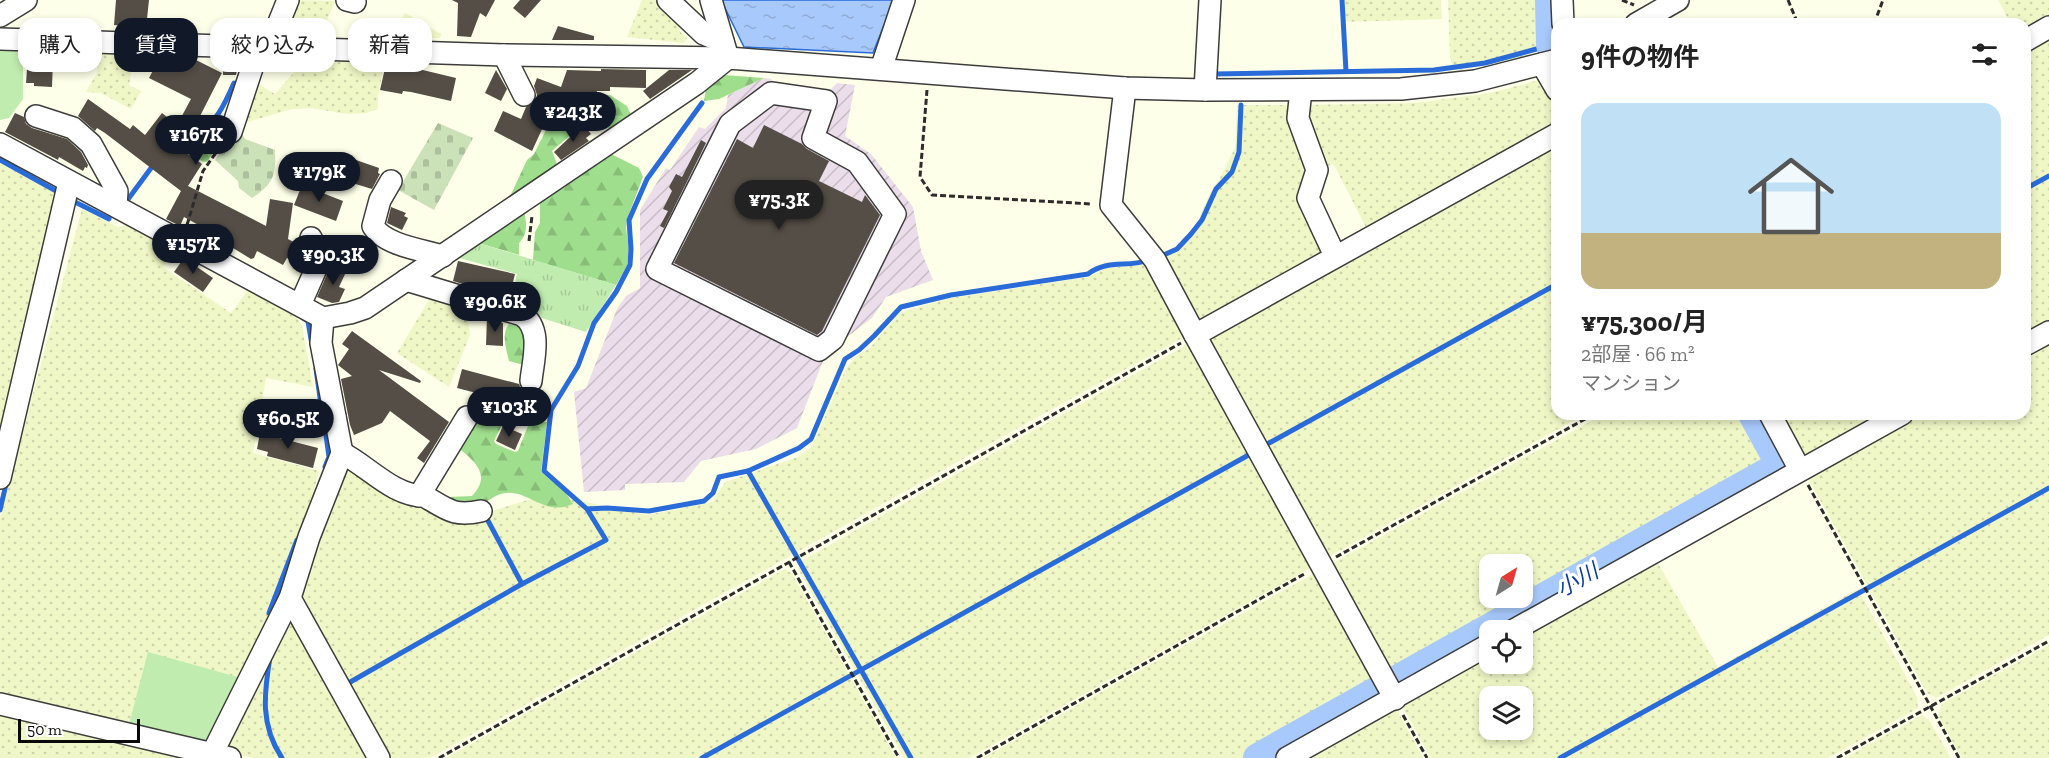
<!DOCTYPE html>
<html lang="ja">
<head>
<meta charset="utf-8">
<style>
  :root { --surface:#fff; --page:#f6f6f6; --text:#222; --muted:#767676; --accent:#111827 }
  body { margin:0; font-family:"Zilla Slab","Noto Sans JP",serif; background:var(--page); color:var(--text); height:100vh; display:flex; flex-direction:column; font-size:22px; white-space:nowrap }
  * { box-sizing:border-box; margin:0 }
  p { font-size:20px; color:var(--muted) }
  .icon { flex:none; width:33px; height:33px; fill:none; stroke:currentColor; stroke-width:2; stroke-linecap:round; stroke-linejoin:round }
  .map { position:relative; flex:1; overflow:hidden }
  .details { position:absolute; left:1551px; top:18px; width:480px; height:402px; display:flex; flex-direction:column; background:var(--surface); border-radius:18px; box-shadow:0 3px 9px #0003 }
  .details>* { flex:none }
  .hud { position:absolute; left:18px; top:18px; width:570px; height:54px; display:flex; gap:12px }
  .needle { width:39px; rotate:37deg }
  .buttons { position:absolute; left:1479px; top:554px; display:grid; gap:12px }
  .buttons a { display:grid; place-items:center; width:54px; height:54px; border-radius:12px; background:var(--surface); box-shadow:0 3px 9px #0003; font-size:30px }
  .scale { position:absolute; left:18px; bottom:15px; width:122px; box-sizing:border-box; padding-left:6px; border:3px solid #0a0a0a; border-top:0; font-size:16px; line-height:21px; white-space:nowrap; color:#0a0a0a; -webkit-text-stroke:4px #fff; paint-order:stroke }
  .price { position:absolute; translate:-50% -51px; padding:0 14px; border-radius:21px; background:var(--accent); color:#fff; font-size:20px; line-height:39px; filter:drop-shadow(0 2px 3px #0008) }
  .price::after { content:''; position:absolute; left:50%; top:36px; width:18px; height:14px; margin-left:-9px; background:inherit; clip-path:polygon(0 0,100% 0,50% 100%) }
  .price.selected { background:#222; color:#fff }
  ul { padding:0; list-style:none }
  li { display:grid; align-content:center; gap:12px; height:318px; padding:0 30px }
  li span { display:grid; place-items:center; height:186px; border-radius:18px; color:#555 }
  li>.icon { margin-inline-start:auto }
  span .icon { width:108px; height:108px; fill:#fffc; stroke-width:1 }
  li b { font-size:26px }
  h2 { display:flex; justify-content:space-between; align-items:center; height:72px; padding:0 30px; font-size:26px }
  .chip { padding:0 21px; border-radius:18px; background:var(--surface); box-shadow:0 3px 9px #0003; font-size:21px; line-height:54px }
  .chip.selected { background:var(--accent); color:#fff }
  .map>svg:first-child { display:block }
  .industrial { fill:url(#industrial-furrows) }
  .farmland { fill:url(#farmland-dots); fill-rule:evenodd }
  .grass { fill:#c1ecaf }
  .forest { fill:url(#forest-firs) }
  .cemetery { fill:url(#cemetery-stones) }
  .park { fill:url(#park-tufts) }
  .water { fill:url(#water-ripples); stroke:#296bd8; stroke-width:1.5 }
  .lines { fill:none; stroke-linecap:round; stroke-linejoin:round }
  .stream { stroke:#296bd8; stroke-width:5 }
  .river { stroke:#a8c9fb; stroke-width:30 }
  .building { fill:#544e46 }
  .minor-casing { stroke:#3d3d3d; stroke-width:24 }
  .path { stroke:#2c2c2c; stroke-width:3; stroke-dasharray:6 3; stroke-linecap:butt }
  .minor { stroke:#fff; stroke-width:21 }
  .labels { text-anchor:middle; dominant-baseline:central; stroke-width:6; stroke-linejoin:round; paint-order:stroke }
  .water-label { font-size:22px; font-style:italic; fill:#0c3fa4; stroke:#fff }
</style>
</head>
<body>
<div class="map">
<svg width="2049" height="758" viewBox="0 0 2049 758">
  <defs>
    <pattern id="industrial-furrows" width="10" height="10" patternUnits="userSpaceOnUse" patternTransform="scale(1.5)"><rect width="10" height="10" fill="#ebdde9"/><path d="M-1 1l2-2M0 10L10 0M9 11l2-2" fill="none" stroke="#c8bcc6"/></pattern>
    <pattern id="farmland-dots" width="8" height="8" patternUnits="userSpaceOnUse" patternTransform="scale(1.5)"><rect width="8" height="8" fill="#f0f7c6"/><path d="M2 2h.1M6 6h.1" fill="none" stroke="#ccd2a9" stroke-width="1.8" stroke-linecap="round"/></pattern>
    <pattern id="forest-firs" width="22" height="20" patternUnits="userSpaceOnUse" patternTransform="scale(1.5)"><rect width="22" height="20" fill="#9fde8d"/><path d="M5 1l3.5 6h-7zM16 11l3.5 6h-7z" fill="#88bd78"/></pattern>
    <pattern id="cemetery-stones" width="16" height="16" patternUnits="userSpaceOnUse" patternTransform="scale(1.5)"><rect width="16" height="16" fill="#cbe1b8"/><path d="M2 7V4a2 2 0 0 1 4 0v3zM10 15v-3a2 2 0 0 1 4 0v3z" fill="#adc09d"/></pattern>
    <pattern id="park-tufts" width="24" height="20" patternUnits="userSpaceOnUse" patternTransform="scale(1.5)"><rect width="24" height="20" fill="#c1ecaf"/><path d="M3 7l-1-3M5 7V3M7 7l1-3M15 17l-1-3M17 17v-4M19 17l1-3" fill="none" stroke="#a4c995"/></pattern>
    <pattern id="water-ripples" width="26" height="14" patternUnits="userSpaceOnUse" patternTransform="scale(1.5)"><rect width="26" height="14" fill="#a8c9fb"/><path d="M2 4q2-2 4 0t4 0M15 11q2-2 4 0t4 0" fill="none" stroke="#8fabd6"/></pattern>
  </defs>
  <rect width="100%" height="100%" fill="#feffe8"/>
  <path class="industrial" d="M764,78L771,79L776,85L831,89L837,83L855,85L845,136L871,154L913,207L921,251L933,280L886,297L872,318L826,353L797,428L756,449L701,461L684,482L625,484V490L584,492L574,392L586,388L617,309L626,296L640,288V210L666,168L670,170L699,127L705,129L726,108L728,95Z"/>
  <g class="farmland">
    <path d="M293,0L335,1L321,34L285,33Z"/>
    <path d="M642,0H661L683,19L678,30L687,38L684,43L627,37Z"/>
    <path d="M1341,0H1441L1442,19L1342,22Z"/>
    <path d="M1448,0H1554L1555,39L1545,50L1507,61L1454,71L1450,57Z"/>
    <path d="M1998,0H2049V21L2025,35V24H2011Z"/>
    <path d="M405,13L441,34L440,38L389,37Z"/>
    <path d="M2049,34V321L2025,334V47Z"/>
    <path d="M97,52L135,53L129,85L141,91L131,109L101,93L86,92L97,73Z"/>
    <path d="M296,59L384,62L378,97V109L366,113L346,114L311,108L292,109L238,125L255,82L275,94L295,71Z"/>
    <path d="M1542,79L1557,98V128L1369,233L1333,163L1323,169L1304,105L1415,103L1491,93Z"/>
    <path d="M1237,105H1296L1330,252L1202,328L1159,254L1177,247L1197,223L1210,193L1219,180L1235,148Z"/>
    <path d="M1557,137V414H1585L1330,556L1324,557L1204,340Z"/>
    <path d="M0,163L61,196L0,456Z"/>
    <path d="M82,209L118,227L135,224L177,248L163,267L231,313L248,290L296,316L302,326L313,387L266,378L253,453L319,471L289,581L241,678L128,728L0,698V518Z"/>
    <path d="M1144,265L1149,270L1186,336L1034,419L430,758H383L298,596L344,462L465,519L548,494L647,515L712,502L725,482L798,457L812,446L846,369L855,357L870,348L899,313L950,298L1088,277L1107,268Z"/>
    <path d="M432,295L466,309L470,335L449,387L397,353Z"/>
    <path d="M2049,341V635L1936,698L1927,693L1809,480L1810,474L1918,414H2025V354Z"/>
    <path d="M1190,343L1312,567L969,758H904L798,569L803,560Z"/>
    <path d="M1604,414H1762L1786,458L1787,469L1501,630H1490L1489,636L1400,687L1328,568L1333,563ZM1490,564H1522V597H1490Z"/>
    <path d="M1781,414H1885L1812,456L1805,454L1800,448Z"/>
    <path d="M1656,560L1718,667L1858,589L1917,697L1918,708L1828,758H1431L1403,708L1406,699L1489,653L1490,663H1522L1523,635ZM1490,696H1522V729H1490Z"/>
    <path d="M785,569L792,574L896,758H446Z"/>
    <path d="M1315,573L1386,693L1271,758H983Z"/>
    <path d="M289,620L300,626L373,758H253L226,752L221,746Z"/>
    <path d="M2049,645V758H1962L1938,716L1942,704Z"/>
    <path d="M0,708L200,758H0Z"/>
    <path d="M1391,709L1398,712L1423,758H1302Z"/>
    <path d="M1922,715L1929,720L1951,758H1845Z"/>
  </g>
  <g class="grass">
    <path d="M0,50L23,51V99L9,118L0,120Z"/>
    <path d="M148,652L241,678L209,743L128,728Z"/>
  </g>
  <g class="forest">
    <path d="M724,75L764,78L719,99L704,101L706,89Z"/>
    <path d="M610,95L627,106L631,115L627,122L616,131L602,125H582L552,151L558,167L506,205L527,160L534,154L548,126L554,121L571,115L581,117L588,108L594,107L602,97Z"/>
    <path d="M214,123L227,132L207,162H203L184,147Z"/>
    <path d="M609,153L639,168L643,177L627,219L626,228L629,249L627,266L616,285L533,260L535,232L540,223V204L550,190Z"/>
    <path d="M524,209C526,221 529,233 519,243V255L475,242Z"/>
    <path d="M509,324L525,328L532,334L524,365L509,361C506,348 501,334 509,324Z"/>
    <path d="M482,409H498C509,419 499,429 494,441L496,444L515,452L518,451L528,426L535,421L547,422L541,472L566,493L573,504C536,521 519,468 480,508L448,505V497L472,496C493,474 473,460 456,446L476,412Z"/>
  </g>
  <g class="cemetery">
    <path d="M438,123L473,138L434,210L398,190Z"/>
    <path d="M240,130L245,139L275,150C276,175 274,184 252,198L239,188L238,181L215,160L233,133Z"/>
  </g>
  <path class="park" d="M475,242L616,285L586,332L510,308L517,274L452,256Z"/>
  <path class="water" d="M721,0H894L873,53L744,47Z"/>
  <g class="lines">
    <g class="stream">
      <path d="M1342,0L1346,71"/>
      <path d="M1215,74L1434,70L1485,63L1551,45"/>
      <path d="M172,146C182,146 186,143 194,137C217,121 223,108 234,83"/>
      <path d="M0,160L58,192"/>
      <path d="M2025,189L2049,176"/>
      <path d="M126,202L154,164"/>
      <path d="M72,205L73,201L109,219"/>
      <path d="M1159,257L1177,249L1191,234L1202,220L1216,189L1232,172L1239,152L1241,105"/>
      <path d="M303,318L308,321L312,345"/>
      <path d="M316,369L322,412"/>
      <path d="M325,428L329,457L325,467"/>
      <path d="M1262,447L1557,284"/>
      <path d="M748,471L911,758"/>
      <path d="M587,509L607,508L649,511L704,501L713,493L719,477L748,471L799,448L811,439L845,359L859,350L874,336L901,307L951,295L1088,274C1107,259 1127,268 1150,260"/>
      <path d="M0,510L7,480"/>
      <path d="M486,517L522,584"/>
      <path d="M269,613L297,540"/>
      <path d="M270,657C264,694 260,725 282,758"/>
      <path d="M346,687L345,685L522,584L606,540L587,509L544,471L551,410L578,366L594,323L616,292L630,265L631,249L629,220L647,179L702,103"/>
      <path d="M702,758L1254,452"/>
      <path d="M1560,758L2049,488"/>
    </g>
    <g class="river">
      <path d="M1550,0L1551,45L1557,58"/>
      <path d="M1258,758L1781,465L1753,414"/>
    </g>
  </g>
  <g class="building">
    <path d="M116,0H149L146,28L114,25Z"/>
    <path d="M452,0H495L486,17L480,13L471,37L457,36L458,3Z"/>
    <path d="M520,0H541L525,18L513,8Z"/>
    <path d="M558,26L594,36V40H552Z"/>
    <path d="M186,58H192L222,73L198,120L201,124L174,144L202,164L188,186L266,226L270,199L293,203L288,239L299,245L291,260L287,258L283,265L257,251L254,258L251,259L220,240L222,238L184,217L180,226L166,219L181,191L105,133L97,128L95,131L78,116L88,99L130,129L133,125L145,135L162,113L177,125L191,99L149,78L158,61L179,72Z"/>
    <path d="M36,59L53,60L52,87L34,86V83H26L27,69L30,70V63H35Z"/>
    <path d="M223,61H239L236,75H223Z"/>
    <path d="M386,64L406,66L456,78L451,101L411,92L403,91L402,94L380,90Z"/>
    <path d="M601,69L646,70V88L610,87V91H597L595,105L586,103L578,125L549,114L532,151L494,131L503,111L521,119L526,107L535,101L537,95L534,86L537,78L561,87L567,70L601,71Z"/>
    <path d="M496,70L507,89L501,101L485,93Z"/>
    <path d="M669,70H692L650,99L643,91Z"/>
    <path d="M15,113L24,117L26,124L32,128L67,139L81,152L88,165L87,168L85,167L83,171L59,157L58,160L5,132Z"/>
    <path d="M583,125L591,134L586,138L589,141L561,160L554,152Z"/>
    <path d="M764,125L802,144L807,149L829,161L819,181L862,202L865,195L880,215L822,331L817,335L674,263L737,139L753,148Z"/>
    <path d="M701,140L706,143L664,228L660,226L668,211L663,209L672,191L669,187L676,174L682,177Z"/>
    <path d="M356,160L379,168L378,173L380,174L372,189L349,182Z"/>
    <path d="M302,185L343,201L336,221L294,205Z"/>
    <path d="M391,207L406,213L404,216L408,218L402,230L387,223Z"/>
    <path d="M184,258L213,278L203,292L174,272Z"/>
    <path d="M458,261L515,274L509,298L453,281Z"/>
    <path d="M331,265L346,272L339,287L345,289L339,302L332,303L317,297Z"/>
    <path d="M487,318L503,323V346L486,345Z"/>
    <path d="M352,331L421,381L420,383L379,370L449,422L424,463L417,458L430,441L390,411L382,423L354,435L350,425L341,379L352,376L338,365L349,349L342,344Z"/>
    <path d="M462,369L519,384L522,392L540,396L536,416L522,413L523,405L457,388Z"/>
    <path d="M503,426L522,434L515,450L496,441Z"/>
    <path d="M260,433L318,448L313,468L267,456L268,452L257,449Z"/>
  </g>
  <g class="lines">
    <g class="minor-casing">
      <g id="minor">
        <path d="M347,0L355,2"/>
        <path d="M668,0L704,34L723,42"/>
        <path d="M1562,0L1563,24"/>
        <path d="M0,16L26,0"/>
        <path d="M1636,24L1678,0"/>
        <path d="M0,39L504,55L728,58L1125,88L1205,90L1401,89L1475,81L1557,60"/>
        <path d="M2025,41L2049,27"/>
        <path d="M269,47L288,0"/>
        <path d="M504,55L524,95"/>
        <path d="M1542,64L1557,90"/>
        <path d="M881,69L904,0"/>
        <path d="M1125,88L1111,205L1155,260L1195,335L1557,134"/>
        <path d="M1205,90L1210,0"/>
        <path d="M1301,90L1298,118L1317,170L1308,198L1335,256"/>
        <path d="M771,93L826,101L813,138L857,162L895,214L833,339L819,350L657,269L730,124Z"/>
        <path d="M36,116L73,128L91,144L117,191L116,206"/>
        <path d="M231,132L259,47"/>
        <path d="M0,144L323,318L350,313L365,308L697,83L728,58L711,0"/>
        <path d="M391,181L380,200L373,226C384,245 422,250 443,256"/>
        <path d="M406,280L522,315C543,329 533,360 531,381"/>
        <path d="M300,305L319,262L318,252L311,238"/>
        <path d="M1195,335L1395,699"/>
        <path d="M2025,345L2049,332"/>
        <path d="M282,414L318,421L335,417"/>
        <path d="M1770,414L1800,470"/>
        <path d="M342,453C368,466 393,496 424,496C447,509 453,517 481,511"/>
        <path d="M0,478L69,182"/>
        <path d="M419,496L467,417"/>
        <path d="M290,598L379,758"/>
        <path d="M1514,630L1902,414"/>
        <path d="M0,704L230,758"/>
        <path d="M210,758L290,598L309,537L342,453L321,343L323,318"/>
        <path d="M1287,758L1490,644"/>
      </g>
    </g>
    <g class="path">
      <path d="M1622,0L1634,5"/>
      <path d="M1788,0L1798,24"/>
      <path d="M1874,24L1883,0"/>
      <path d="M927,90L920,177L932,195L1092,204"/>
      <path d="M187,225L203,171L220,147"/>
      <path d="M529,241L532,216"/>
      <path d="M1808,485L1959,758"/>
      <path d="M1336,557L1594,414"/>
      <path d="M789,562L899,758"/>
      <path d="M1403,715L1427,758"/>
      <path d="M439,758L1181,343"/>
      <path d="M977,758L1306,573"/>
      <path d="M1837,758L2049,641"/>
    </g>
    <use href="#minor" class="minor"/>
  </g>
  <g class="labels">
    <g class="water-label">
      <text transform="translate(1577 580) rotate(-29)">小川</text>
    </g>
  </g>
</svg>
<div class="buttons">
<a><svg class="needle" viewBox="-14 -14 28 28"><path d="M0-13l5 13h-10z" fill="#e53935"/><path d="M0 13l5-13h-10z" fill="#767676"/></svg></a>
<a><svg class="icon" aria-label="locate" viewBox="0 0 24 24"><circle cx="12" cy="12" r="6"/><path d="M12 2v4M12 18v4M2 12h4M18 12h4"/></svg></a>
<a><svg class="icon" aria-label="layers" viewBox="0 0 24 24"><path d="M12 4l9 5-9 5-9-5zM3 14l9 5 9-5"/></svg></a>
</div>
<div class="scale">50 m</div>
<b class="price" style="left:573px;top:143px">¥243K</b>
<b class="price" style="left:196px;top:166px">¥167K</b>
<b class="price" style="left:319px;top:203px">¥179K</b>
<b class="price selected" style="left:779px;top:231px">¥75.3K</b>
<b class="price" style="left:193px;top:275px">¥157K</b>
<b class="price" style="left:333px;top:286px">¥90.3K</b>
<b class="price" style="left:495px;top:333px">¥90.6K</b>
<b class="price" style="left:509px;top:438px">¥103K</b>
<b class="price" style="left:288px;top:450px">¥60.5K</b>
<div class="hud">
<a class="chip">購入</a>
<a class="chip selected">賃貸</a>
<a class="chip">絞り込み</a>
<a class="chip">新着</a>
</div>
<section class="details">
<h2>9件の物件<svg class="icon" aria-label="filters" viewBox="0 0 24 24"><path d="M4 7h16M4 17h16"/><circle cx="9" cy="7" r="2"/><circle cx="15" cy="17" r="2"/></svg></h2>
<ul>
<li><span style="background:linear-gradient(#bfe0f5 70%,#c2b280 0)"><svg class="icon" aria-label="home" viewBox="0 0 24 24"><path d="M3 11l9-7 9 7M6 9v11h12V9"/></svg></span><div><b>¥75,300/月</b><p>2部屋 · 66 m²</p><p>マンション</p></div></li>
</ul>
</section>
</div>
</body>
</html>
